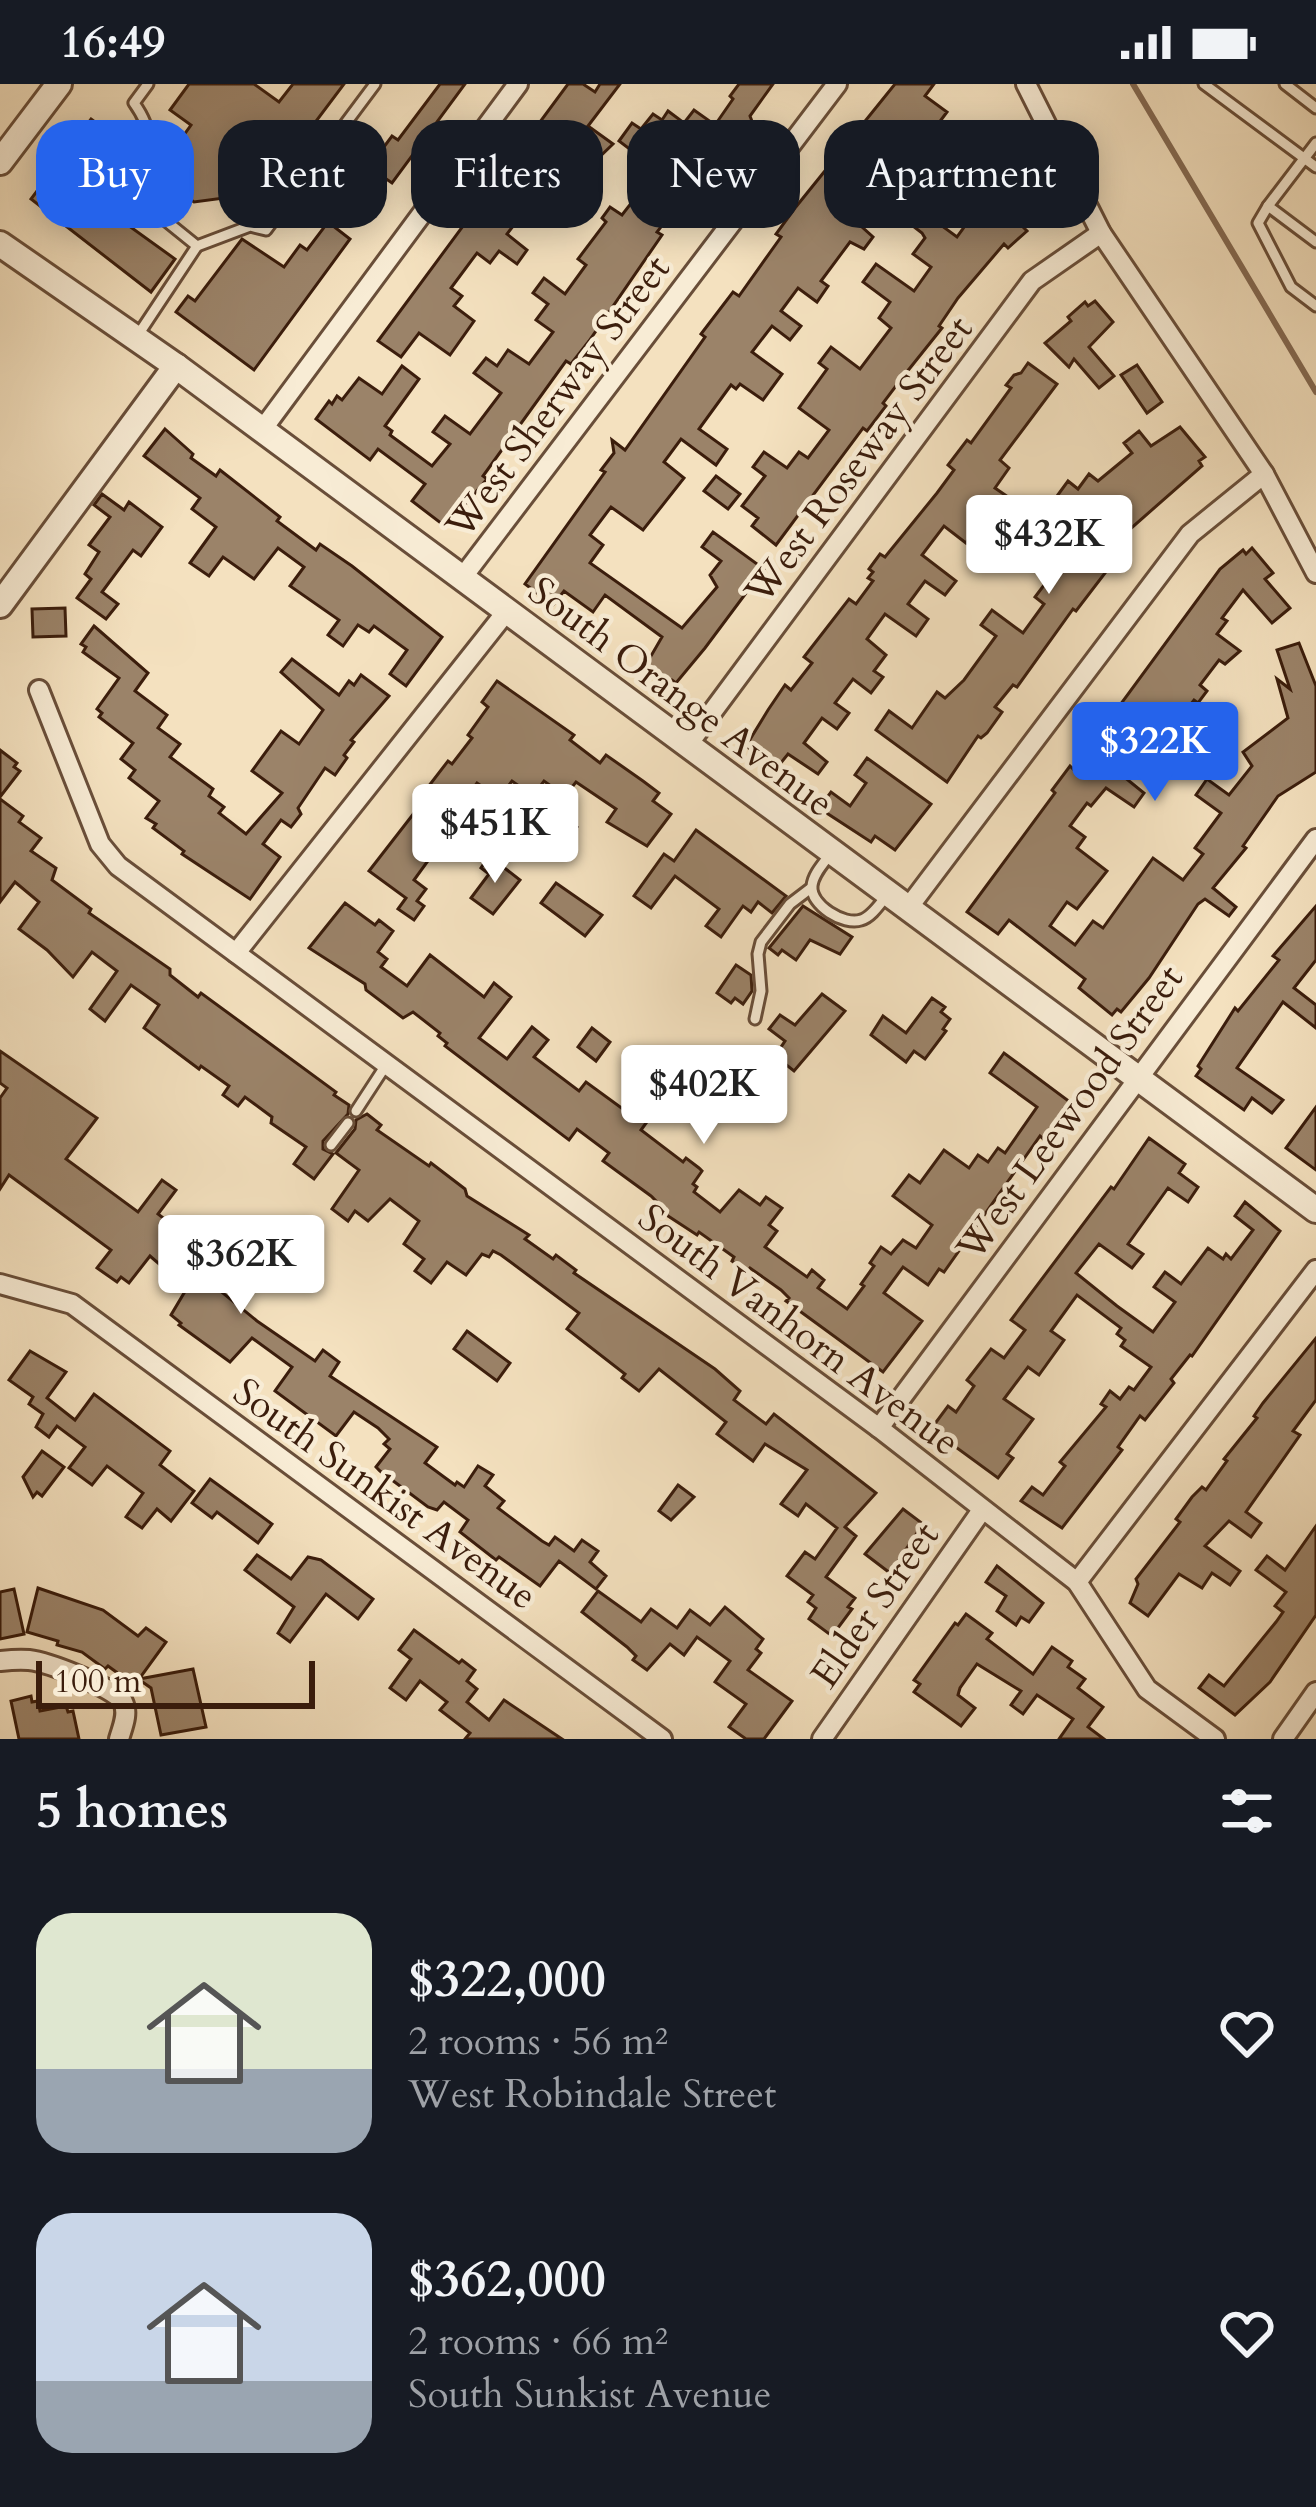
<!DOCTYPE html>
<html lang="en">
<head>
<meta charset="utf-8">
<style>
  :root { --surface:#171b24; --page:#242831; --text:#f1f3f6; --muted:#9ea1a6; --accent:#2563eb }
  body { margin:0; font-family:Cardo,serif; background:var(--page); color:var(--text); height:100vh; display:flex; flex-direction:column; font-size:45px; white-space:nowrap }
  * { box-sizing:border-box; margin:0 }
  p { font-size:39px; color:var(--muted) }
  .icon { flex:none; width:66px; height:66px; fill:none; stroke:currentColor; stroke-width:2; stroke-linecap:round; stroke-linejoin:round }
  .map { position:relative; height:1655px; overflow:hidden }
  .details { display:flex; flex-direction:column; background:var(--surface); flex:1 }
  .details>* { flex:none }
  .banner { position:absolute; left:36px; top:36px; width:1245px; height:108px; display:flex; gap:24px }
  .scale { position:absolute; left:36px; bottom:30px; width:279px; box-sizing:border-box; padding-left:12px; border:6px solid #3b1d0c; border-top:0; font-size:33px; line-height:42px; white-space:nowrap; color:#3b1d0c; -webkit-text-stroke:9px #f8ecd5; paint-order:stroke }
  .price { position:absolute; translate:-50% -102px; padding:0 27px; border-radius:12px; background:#fff; color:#222; font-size:39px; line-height:78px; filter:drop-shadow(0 3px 6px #0008) }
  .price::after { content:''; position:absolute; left:50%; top:72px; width:36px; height:27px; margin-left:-18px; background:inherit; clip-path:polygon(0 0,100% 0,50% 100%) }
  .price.selected { background:var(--accent); color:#fff }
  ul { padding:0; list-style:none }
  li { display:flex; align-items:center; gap:36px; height:300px; padding:0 36px }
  li span { display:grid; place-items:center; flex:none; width:336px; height:240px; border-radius:36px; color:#555 }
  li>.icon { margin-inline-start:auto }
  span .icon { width:144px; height:144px; fill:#fffc; stroke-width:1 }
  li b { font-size:51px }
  h2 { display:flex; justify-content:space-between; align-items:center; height:144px; padding:0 36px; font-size:51px }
  .tag { padding:0 42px; border-radius:36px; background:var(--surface); box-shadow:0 6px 30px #0003; font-size:42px; line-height:108px }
  .tag.selected { background:var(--accent); color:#fff }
  .status { display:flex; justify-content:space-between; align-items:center; height:84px; padding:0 60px; background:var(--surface); direction:ltr }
  .status svg { height:33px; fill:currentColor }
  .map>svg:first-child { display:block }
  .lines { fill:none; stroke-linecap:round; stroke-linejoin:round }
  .stream { stroke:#846a53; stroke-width:6 }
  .building { fill:#9b8369; stroke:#3b1d0c; stroke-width:3 }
  .service-casing { stroke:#694e39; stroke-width:15 }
  .minor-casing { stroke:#694e39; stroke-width:24 }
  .tertiary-casing { stroke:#694e39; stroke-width:30 }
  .service { stroke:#f8ecd5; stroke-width:9 }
  .minor { stroke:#f8ecd5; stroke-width:18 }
  .tertiary { stroke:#f8ecd5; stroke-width:24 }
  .labels { text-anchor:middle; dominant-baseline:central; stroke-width:9; stroke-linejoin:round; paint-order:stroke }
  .street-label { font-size:39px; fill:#3b1d0c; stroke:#f8ecd5 }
</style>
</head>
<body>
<div class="status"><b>16:49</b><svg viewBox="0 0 49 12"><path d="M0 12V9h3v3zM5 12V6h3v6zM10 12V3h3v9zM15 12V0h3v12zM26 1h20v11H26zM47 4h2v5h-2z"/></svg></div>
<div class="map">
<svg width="1316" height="1655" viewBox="0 0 1316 1655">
  <rect width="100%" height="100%" fill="#f4e1bf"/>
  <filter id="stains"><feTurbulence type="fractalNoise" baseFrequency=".00167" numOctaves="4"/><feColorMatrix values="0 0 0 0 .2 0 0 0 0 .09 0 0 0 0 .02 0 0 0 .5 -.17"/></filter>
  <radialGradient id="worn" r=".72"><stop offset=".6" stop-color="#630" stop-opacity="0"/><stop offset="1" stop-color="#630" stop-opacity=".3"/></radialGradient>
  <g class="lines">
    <path class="stream" d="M1133,0L1316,308"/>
  </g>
  <g class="building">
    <path d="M189,0H254L279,18L293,0H344L262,109L194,118L156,90L191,41L170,26Z"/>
    <path d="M440,0H465L392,99L369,83L392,52L398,56Z"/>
    <path d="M568,0H583L595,8L600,0H620L588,42L613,60L581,91L586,95L550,136L529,121L507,150L527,166L517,180L499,167L490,179L477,169L451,204L462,212L454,222L474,237L450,271L419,249L401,273L378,257Z"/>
    <path d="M739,0H773L750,32L753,40L744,51L738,46L715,75L684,129L676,123L657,148L662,151L589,257L571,280L566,277L483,392L487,395L446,443L412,417L425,400L378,365L370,376L316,335L329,317L332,320L337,312L342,316L359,294L382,310L402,282L419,295L385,342L392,347L390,351L432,382L450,360L433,348L445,332L470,350L501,309L474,289L486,274L497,282L508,266L529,280L553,248L536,236L548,220L533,209L544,194L565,210L586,181L578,175L606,138L602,134L610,123L622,131L632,118L636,121L660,88L619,57L632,39L641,45L653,30L662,36L668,27L684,39L694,26L715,41L733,15L730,12Z"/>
    <path d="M895,0H934L925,12L947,28L935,44L941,48L930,64L907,48L889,73L896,79L887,92L914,112L912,120L957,153L973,131L958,104L987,88L969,53L992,40L1034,113L1015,123L1029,138L1024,144L1027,147L1008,164L1004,160L958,214L939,242L942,244L902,294L883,319L886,322L867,347L863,344L776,461L752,442L758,434L742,422L765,392L753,383L764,368L787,384L799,368L808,374L829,346L799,324L827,285L819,279L831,263L860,285L891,244L879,234L890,218L863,198L876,180L914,207L931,183L913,170L925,154L922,149L869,108L851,133L873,153L864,165L850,158L821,197L828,202L817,218L798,204L781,227L801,242L790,256L772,242L752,268L782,290L763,316L740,300L736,305L731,301L699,345L727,365L716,381L681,355L664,378L684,394L643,446L611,423L590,451L603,461L590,479L682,544L717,503L710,491L721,477L702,463L713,448L764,485L705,564L676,599L672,596L668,601L644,584L662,553L605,511L593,528L564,507L553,521L525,500L605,388L601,386L614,369L612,356L625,366L705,253L701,250L733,208L739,212L781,153L776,150L795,124Z"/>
    <path d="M91,35L123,59L92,103L117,121L111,129L175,175L151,208L31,115Z"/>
    <path d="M328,138L350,155L254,286L176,228L188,212L195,217L242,155L284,183L300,161L307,166Z"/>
    <path d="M1095,217L1113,238L1089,263L1114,292L1099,304L1074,275L1069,283L1045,259L1071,237L1068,233L1085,218L1088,222Z"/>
    <path d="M1028,279L1057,300L1000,376L1009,384L995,404L1014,417L989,448L979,441L966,459L944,442L922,471L956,497L945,511L925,497L908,520L928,535L916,552L885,530L867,555L886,571L874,587L883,593L871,609L853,595L835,619L849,629L837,645L822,634L804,659L827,678L818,690L788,670L776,685L746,662L768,626L785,601L791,606L812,579L804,573L849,515L856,520L873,497L868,494L873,488L869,485L880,470L885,473L937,409L954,386L948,381L967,356L971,359L1011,304L1006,301L1014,291L1021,289Z"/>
    <path d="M1137,281L1162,318L1147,329L1121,291Z"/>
    <path d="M1180,343L1205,373L1199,377L1202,382L1129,446L1110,472L1115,476L1076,527L1073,525L1017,603L1013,601L995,623L1002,628L987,649L981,654L978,652L947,698L876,646L889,627L912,644L937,608L945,614L964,596L996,552L981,541L992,526L1023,549L1044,520L1035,513L1063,476L1046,464L1063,441L1052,433L1063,417L1057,412L1068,397L1078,405L1089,390L1098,397L1132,369L1124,359L1139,347L1151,362Z"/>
    <path d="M165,345L193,370L191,374L216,392L220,386L280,433L277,437L316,466L320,460L352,482L442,553L406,602L390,590L407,566L374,542L369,548L358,541L343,562L328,551L339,536L290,502L304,483L278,464L254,495L223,473L209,492L190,479L216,443L192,425L200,414L144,372Z"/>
    <path d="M716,392L740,410L728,425L704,407Z"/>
    <path d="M102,410L124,426L129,418L162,443L141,472L133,466L102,508L118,520L106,535L77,514L91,495L85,490L99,468L89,461L110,433L94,421Z"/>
    <path d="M1252,464L1273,489L1265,495L1290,524L1272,539L1243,506L1222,534L1227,537L1217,550L1240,567L1225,580L1219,576L1200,601L1207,607L1198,619L1194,616L1176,639L1184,644L1173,660L1154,646L1118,688L1144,709L1134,723L1106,704L1091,722L1087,719L1070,742L1085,753L1077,764L1107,787L1077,825L1067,818L1050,842L1075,861L1093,837L1103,844L1153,774L1183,796L1203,770L1195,764L1221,729L1196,711L1207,695L1229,711L1252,682L1243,668L1288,634L1277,595L1290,605L1277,566L1299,559L1316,602V688L1278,712L1243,762L1246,764L1213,804L1236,823L1229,832L1205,815L1198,820L1149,894L1121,928L1117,925L1112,931L1079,904L1085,895L1009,836L998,850L967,828L1055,709L1052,706L1070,682L1073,685L1220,485L1243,466L1246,470Z"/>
    <path d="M65,524L66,552L33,553L32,525Z"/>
    <path d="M94,542L148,589L135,607L167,631L158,644L180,660L170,673L213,705L209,712L224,723L219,729L246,750L282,709L252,687L281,647L299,660L323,626L281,588L292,575L339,611L349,597L354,601L361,591L389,612L351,656L354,658L344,671L347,674L335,691L325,684L298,724L301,730L291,743L281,736L263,760L280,773L250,815L182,770L184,767L153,744L156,740L146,734L159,717L129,694L135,686L121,675L133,659L99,633L102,629L97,625L119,594L83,568L86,563L81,560Z"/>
    <path d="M497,597L574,651L570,656L600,679L606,671L643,697L659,709L653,717L671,730L647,762L607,738L616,725L576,698L565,712L544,697L533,712L512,697L499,714L477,699L451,734L456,737L447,749L455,756L443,773L435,767L414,796L426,805L417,817L424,822L414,836L398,825L406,814L369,787L432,706L428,703L448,677L452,680L472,654L468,651L488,623L482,618Z"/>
    <path d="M0,666L17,679L14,683L20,687L0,713Z"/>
    <path d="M867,674L931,720L895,766L875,752L871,758L819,724L831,708L850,722L866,699L855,691Z"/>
    <path d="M0,715L23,732L19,738L41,754L31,767L56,784L52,796L91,825L89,829L170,885V891L198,913L201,909L336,1008L334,1011L349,1021L348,1030L323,1057V1065L333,1070L314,1095L294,1080L306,1063L271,1039L272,1033L245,1013L238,1022L223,1011L229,1002L201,982L199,985L144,944L159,921L131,901L105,937L90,925L117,887L92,868L73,893L47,866L19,845L39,818L15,798L0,818Z"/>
    <path d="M561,731L577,743L555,773L539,761Z"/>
    <path d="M696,746L786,812L772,829L758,818L751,828L743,822L721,853L706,842L719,825L675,792L651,824L634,812L664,770L674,777Z"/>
    <path d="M489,772L520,796L493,830L471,814L489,790L481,784Z"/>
    <path d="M556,799L602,831L585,852L541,819Z"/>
    <path d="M345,819L375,841L379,836L393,847L378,868L387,875L381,883L407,902L430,871L484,913L494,899L511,913L479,954L507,975L532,943L548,956L534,973L579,1007L586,998L627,1028L650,1002L665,1013L641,1046L683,1078L686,1074L699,1084L702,1087L693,1100L697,1103L694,1108L720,1128L739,1106L760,1121L766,1113L782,1124L769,1141L777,1147L765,1163L807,1193L812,1186L824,1196L818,1204L847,1225L864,1202L861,1200L874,1182L870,1179L881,1163L891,1170L903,1156L916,1164L932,1141L893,1112L909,1091L920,1099L944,1066L969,1084L978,1071L988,1078L998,1064L1005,1069L1037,1023L990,989L1004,969L1074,1021L1047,1058L1040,1052L944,1188L939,1185L928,1201L903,1183L884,1209L922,1237L883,1288L786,1217L789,1214L781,1206L750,1184L747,1188L732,1177L734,1173L699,1148L697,1151L662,1128L664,1125L651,1112L603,1077L609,1069L577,1045L569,1056L445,962L447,959L438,952L440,949L413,928L403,934L366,906L365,900L309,864Z"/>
    <path d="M803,822L852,853L840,870L810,856L796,876L782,866L778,871L769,864Z"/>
    <path d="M1316,822V876L1294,904L1316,921V944L1283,918L1237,984L1283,1016L1272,1029L1252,1014L1244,1026L1196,992L1201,985L1198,982L1235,924L1238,927L1279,876L1273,872Z"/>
    <path d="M736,881L751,891L752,907L743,920L735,914L731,919L717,909Z"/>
    <path d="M822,910L845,927L794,987L775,972L785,957L769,945L780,931L795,941Z"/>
    <path d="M932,914L945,923L941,928L950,935L943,945L946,947L925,975L914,967L906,978L871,951L883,932L906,949Z"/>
    <path d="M592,944L610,958L596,977L578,963Z"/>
    <path d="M0,967L97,1034L66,1075L138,1128L162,1096L176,1106L158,1130L193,1157L187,1164L199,1173L197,1177L201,1180L196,1187L257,1237L315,1277L323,1266L339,1278L330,1292L437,1363L425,1379L455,1401L457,1398L464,1403L478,1382L493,1391L485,1402L504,1417L498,1424L542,1457L549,1461L555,1453L574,1467L582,1456L598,1467L590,1478L606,1492L596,1505L559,1477L540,1502L499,1473L496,1476L460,1448L468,1436L444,1418L437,1426L428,1423L380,1387L376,1383L390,1365L384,1360L389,1355L378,1344L354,1328L336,1352L275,1307L292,1283L252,1254L230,1278L179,1241L181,1239L171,1231L187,1204L150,1172L129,1199L121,1193L117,1198L97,1184L111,1166L9,1091L0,1105V1014L7,1004L0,999Z"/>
    <path d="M1316,1023V1086L1286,1064Z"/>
    <path d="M367,1030L381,1041L377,1046L429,1082L431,1079L465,1105L467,1112L529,1151L525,1155L553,1175L556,1171L576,1186L574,1189L715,1285L740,1307L734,1316L766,1340L774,1330L876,1409L845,1443L856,1452L826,1493L855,1514L848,1523L852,1525L832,1552L809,1535L816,1524L808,1518L813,1511L787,1492L805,1468L815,1475L837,1444L806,1420L798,1432L781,1420L807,1386L765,1360L753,1377L717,1350L726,1338L659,1285L639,1307L622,1294L625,1290L567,1245L579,1229L501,1171L493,1167L489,1173L482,1170L466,1191L447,1178L431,1199L415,1187L424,1175L404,1160L419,1137L390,1115L368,1137L355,1127L348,1137L332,1125L359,1086L336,1069L355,1045L356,1036Z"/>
    <path d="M1149,1054L1185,1080L1179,1089L1198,1103L1188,1118L1168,1104L1128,1160L1143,1170L1132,1184L1099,1160L1076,1189L1117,1222L1153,1248L1175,1218L1154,1203L1165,1188L1181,1200L1208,1164L1223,1175L1226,1170L1231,1175L1253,1146L1235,1132L1245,1118L1280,1147L1192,1272L1190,1271L1171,1295L1174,1299L1145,1336L1140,1332L1118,1363L1122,1366L1062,1444L1021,1417L1032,1403L1043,1411L1065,1382L1060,1378L1106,1323L1101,1320L1110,1307L1120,1315L1129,1303L1134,1306L1151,1283L1121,1262L1125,1256L1117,1250L1121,1244L1077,1211L1051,1247L1064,1256L1039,1291L1028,1283L1004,1315L1033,1335L1007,1370L1013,1374L998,1394L931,1345L948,1322L956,1328L974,1302L967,1296L991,1265L1004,1274L1025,1246L1011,1236L1111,1103L1114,1105Z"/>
    <path d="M247,1134L272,1151L261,1168L236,1150Z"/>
    <path d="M467,1247L510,1279L497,1297L454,1265Z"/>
    <path d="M1316,1254V1316L1293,1347L1300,1351L1246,1428L1261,1439L1251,1453L1229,1437L1205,1462L1240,1487L1230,1501L1212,1489L1202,1504L1179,1490L1148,1532L1130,1519L1138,1500L1136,1495L1180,1438L1176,1435L1192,1413L1202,1403L1206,1406L1227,1377L1224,1375L1257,1334L1254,1332L1263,1319Z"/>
    <path d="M30,1267L66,1288L47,1314L75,1336L94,1310L170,1367L160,1381L194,1407L171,1437L157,1425L142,1444L126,1433L143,1409L107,1382L92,1401L69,1384L85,1363L57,1342L49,1353L36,1343L43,1330L29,1320L33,1313L9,1296Z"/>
    <path d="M42,1367L64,1383L42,1412L37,1408L33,1413L23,1393Z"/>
    <path d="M210,1395L272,1440L258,1459L217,1428L212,1434L192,1419Z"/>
    <path d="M678,1401L694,1413L671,1436L659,1427Z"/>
    <path d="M903,1425L923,1440L890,1489L865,1470Z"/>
    <path d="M1316,1442V1531L1270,1598L1235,1631L1199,1604L1209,1591L1224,1602L1276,1538L1283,1528L1275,1522L1286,1508L1256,1486L1267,1472L1285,1486Z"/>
    <path d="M257,1471L291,1495L308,1473L321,1476L373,1515L358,1535L326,1510L290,1558L278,1549L294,1523L245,1486Z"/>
    <path d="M997,1482L1043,1519L1029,1538L1021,1533L1016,1541L997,1527L1006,1512L986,1498Z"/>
    <path d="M38,1504L103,1526L138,1552L146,1544L166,1558L139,1595L193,1585L206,1643L161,1651L151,1604L134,1592L130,1598L108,1582L105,1585L82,1568L57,1561L58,1557L27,1548Z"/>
    <path d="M14,1505L24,1550L0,1555V1508Z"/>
    <path d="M598,1507L641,1538L651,1525L677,1544L690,1526L710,1541L725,1523L763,1555L756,1565L761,1569L748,1586L792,1617L764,1655H746L729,1643L746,1620L715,1598L730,1577L697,1553L684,1571L670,1560L647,1586L633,1576L636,1572L627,1563L582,1528Z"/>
    <path d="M966,1530L992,1549L987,1555L1033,1590L1052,1563L1072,1577L1068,1583L1085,1595L1078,1604L1103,1623L1088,1643L1104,1655H1059L1073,1635L1037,1611L1023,1630L1011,1621L1021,1607L977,1580L960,1604L958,1611L975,1624L961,1642L914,1608L920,1600L914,1596L955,1539L958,1541Z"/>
    <path d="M414,1546L459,1579L462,1576L475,1586L467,1597L477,1605L467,1618L489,1636L504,1616L562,1655H465L470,1649L440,1626L447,1618L420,1597L406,1616L390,1604L411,1575L399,1566Z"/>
    <path d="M31,1612L32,1618L38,1617L40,1627L66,1622L68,1628L73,1627L79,1655H19L11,1617Z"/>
  </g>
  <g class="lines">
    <g class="service-casing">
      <g id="service">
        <path d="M1204,0L1316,83"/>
        <path d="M1285,0L1316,24"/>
        <path d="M1268,122L1316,59"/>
        <path d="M1316,158L1268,122L1258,139L1291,203L1316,222"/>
        <path d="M197,162L250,142L266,146L375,0"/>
        <path d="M136,254L197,162L124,103C150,74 159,54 134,19L148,0"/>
        <path d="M831,769C824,779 813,790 812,802C810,821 844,842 861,836C872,833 881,818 888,810"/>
        <path d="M755,935L761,907L758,870L761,858L790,820L811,804"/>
        <path d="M356,1027L386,981"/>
        <path d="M331,1061L348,1039"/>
      </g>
    </g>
    <g class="minor-casing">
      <g id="minor">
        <path d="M1026,0L1101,149L1264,390L1316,489"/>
        <path d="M262,346L518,0"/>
        <path d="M462,494L837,0"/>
        <path d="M39,606L100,760L118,782L879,1344L1077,1498L1147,1605L1215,1655"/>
        <path d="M687,662L1032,197L1101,149"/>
        <path d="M908,824L1190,450L1264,390"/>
        <path d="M236,869L506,528"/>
        <path d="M0,1200L72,1220L662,1655"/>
        <path d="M879,1344L1316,755"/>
        <path d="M1077,1498L1316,1186"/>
        <path d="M0,1577C9,1576 19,1575 29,1576C47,1578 114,1603 123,1618C129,1630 122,1644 119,1655"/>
        <path d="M822,1655L982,1426"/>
        <path d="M1283,1655L1316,1608"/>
      </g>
    </g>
    <g class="tertiary-casing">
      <g id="tertiary">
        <path d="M0,78L59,0"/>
        <path d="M0,160L176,282L1316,1126"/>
        <path d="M0,521L176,282"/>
      </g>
    </g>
    <use href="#service" class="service"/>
    <use href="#minor" class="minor"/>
    <use href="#tertiary" class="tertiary"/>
  </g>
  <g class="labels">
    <g class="street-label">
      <text transform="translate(558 313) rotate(-53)">West Sherway Street</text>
      <text transform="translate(859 376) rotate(-53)">West Roseway Street</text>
      <text transform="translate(681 613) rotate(37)">South Orange Avenue</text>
      <text transform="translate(1070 1029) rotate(-54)">West Leewood Street</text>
      <text transform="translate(799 1246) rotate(37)">South Vanhorn Avenue</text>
      <text transform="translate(385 1410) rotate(36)">South Sunkist Avenue</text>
      <text transform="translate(875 1521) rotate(-55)">Elder Street</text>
    </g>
  </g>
  <rect width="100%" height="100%" filter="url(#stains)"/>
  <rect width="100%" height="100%" fill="url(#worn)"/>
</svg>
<div class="scale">100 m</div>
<b class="price" style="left:1049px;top:513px">$432K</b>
<b class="price selected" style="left:1155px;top:720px">$322K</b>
<b class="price" style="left:495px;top:802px">$451K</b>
<b class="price" style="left:704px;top:1063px">$402K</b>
<b class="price" style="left:241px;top:1233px">$362K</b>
<div class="banner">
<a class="tag selected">Buy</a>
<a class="tag">Rent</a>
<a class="tag">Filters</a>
<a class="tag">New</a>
<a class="tag">Apartment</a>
</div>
</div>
<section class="details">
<h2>5 homes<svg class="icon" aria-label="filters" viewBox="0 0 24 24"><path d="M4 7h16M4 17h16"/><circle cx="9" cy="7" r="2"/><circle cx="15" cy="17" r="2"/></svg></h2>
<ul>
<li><span style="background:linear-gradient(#dfe7d0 65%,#9aa5b1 0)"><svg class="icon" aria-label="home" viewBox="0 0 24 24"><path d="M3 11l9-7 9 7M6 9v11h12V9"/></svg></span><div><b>$322,000</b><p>2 rooms · 56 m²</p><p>West Robindale Street</p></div><svg class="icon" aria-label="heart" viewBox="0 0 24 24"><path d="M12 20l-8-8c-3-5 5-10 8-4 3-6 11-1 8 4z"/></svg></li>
<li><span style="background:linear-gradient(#c9d6e8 70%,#9aa5b1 0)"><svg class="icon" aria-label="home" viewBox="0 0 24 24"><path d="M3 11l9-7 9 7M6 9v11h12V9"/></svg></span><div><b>$362,000</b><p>2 rooms · 66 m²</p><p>South Sunkist Avenue</p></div><svg class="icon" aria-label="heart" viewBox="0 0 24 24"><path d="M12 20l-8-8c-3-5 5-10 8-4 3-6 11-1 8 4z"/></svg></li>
</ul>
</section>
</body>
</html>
